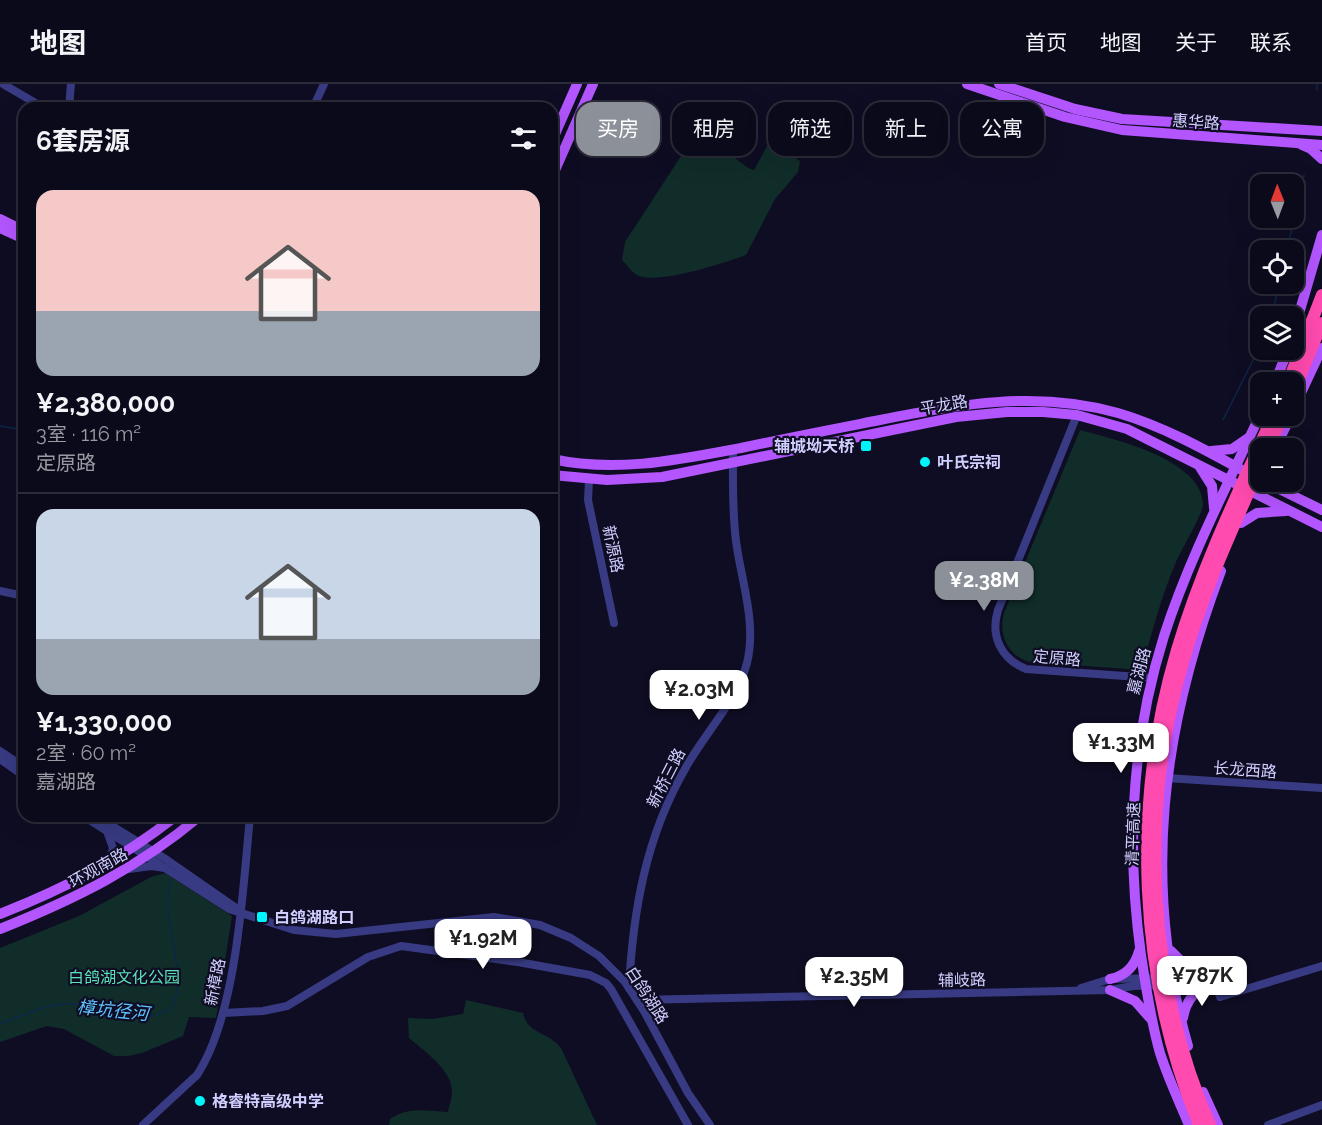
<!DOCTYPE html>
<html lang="zh">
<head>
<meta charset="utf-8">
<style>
  :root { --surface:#0b0a1a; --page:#191827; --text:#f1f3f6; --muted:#9a9aa2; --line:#2b2b39; --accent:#8c9099 }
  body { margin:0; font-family:Raleway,"Noto Sans SC",sans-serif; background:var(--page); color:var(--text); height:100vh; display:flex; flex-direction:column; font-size:22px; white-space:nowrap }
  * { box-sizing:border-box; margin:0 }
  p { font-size:20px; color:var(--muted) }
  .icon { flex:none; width:33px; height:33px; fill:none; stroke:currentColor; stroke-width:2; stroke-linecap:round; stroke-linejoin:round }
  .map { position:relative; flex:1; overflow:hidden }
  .side { position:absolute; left:18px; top:18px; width:540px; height:720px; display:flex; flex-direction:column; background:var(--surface); border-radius:18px; box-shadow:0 6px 24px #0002,0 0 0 2px var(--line) }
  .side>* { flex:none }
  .guide { position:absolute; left:576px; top:18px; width:570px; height:54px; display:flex; gap:12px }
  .needle { width:39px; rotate:359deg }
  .buttons { position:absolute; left:1250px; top:90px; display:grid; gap:12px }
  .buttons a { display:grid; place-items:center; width:54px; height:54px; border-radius:12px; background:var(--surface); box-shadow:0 6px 24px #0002,0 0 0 2px var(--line); font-size:30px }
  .price { position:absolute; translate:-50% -51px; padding:0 14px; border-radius:12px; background:#fff; color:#222; font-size:20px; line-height:39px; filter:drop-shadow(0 2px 3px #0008) }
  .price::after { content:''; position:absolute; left:50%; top:36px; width:18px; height:14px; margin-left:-9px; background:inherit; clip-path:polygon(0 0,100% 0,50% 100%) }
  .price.selected { background:var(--accent); color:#fff }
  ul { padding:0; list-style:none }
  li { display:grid; align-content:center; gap:12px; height:318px; padding:0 18px }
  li+li { border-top:2px solid var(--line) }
  li span { display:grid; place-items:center; height:186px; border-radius:18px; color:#555 }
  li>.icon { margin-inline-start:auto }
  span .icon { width:108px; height:108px; fill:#fffc; stroke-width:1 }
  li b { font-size:26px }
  h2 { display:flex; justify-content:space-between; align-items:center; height:72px; padding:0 18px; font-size:26px }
  .tag { padding:0 21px; border-radius:18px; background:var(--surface); box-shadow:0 6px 24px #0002,0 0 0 2px var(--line); font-size:21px; line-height:54px }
  .tag.selected { background:var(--accent); color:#fff }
  header { display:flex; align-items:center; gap:36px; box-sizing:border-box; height:84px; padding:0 30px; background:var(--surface); border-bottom:2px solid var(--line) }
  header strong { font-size:28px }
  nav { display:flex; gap:33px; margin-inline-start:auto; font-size:21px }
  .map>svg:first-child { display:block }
  .green { fill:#102d2a }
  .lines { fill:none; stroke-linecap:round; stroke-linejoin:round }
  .stream { stroke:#0c2749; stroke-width:1.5 }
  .minor { stroke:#383b83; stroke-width:8 }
  .major { stroke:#b356ff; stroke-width:10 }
  .highway { stroke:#ff4aaf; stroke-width:12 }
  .highway-bridge { stroke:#ff4aaf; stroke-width:12 }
  .poi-dot { fill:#00f5fa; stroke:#0f0d23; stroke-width:2 }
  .labels { text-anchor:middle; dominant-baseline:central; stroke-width:4.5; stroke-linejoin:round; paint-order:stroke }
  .street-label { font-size:16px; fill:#d1cfff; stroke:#0f0d23 }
  .poi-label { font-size:16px; font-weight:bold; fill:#d1cfff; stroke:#0f0d23; text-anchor:start }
  .park-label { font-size:16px; fill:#5ae1b5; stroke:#0f0d23 }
  .water-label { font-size:18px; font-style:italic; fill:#5dc1ff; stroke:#0f0d23 }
</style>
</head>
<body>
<header>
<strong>地图</strong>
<nav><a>首页</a><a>地图</a><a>关于</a><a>联系</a></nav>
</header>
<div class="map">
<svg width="1322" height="1041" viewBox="0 0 1322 1041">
  <rect width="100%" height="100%" fill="#0f0d23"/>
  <g class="green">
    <path d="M698,46L748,84L754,86L770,57L800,77L798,88L775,115L746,171C724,179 661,200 639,192C633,190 627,181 622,176L625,158Z"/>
    <path d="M1080,346C1113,355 1202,375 1203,420C1203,430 1181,466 1176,478C1161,512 1152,550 1141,586L1030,578C1008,572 998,551 1004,529Z"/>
    <path d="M165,789L232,832L216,934L189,933L183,952L142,969L128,972H114L64,945L47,942L0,958V864L79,832L151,793Z"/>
    <path d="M466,916L523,929C528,951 548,947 561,964L597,1041H389L390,1035C409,1022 426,1027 448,1028C449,1022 452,1015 452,1009C453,986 424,967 409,954L408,934L432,935L463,930Z"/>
  </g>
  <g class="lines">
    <g class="stream">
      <path d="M1317,6V0"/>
      <path d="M1287,166L1304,91"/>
      <path d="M1272,232L1279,200"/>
      <path d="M1223,336L1260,262"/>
      <path d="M0,342L24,346"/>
      <path d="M0,940C20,933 41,922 63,920C99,917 140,948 172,923C190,891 158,835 171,797"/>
    </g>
    <g class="minor">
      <path d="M3,0L44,24"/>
      <path d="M69,24L71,0"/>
      <path d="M313,24L324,0"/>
      <path d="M1077,331L998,526C990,552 1001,575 1026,585L1153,594"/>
      <path d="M589,396L588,416L614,539"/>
      <path d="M0,507L24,512"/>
      <path d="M0,667L24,683"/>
      <path d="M0,675L24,692"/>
      <path d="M1166,694L1322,704"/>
      <path d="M83,732L229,825L294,846L336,850L494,833L540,841L571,854L599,872L625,898L644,927L688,1009L710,1041"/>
      <path d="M96,732L167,776L239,826"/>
      <path d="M108,750L113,764L109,778"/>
      <path d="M129,785L151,782L165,784"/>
      <path d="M629,904C633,826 646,753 685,685C704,650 737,617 747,579C757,539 741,496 736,457C732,426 733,396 733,365"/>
      <path d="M1081,904L1110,895L1215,893L1220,913L1322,882"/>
      <path d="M637,916L1110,906L1133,902L1208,900"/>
      <path d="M223,929L263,927L287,922L368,873L401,862L518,878L590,891L606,899L611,905L688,1041"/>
      <path d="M143,1041L197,991C237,930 243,805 250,732"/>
      <path d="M1268,1041L1322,1021"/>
    </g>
    <g class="major">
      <path d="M967,0L1065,33L1122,46L1322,61"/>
      <path d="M999,0L1075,25L1122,35L1322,47"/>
      <path d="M552,57L577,0"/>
      <path d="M1302,61L1311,65L1322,75"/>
      <path d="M552,93L593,0"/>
      <path d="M0,135L24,147"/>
      <path d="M0,144L24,155"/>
      <path d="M1293,250L1322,151"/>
      <path d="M1275,298L1288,266"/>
      <path d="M1293,326L1322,264"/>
      <path d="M1275,364L1291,332"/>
      <path d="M1211,367L1232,365L1248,354"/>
      <path d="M552,375C616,389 678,376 741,364C787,354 834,345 880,336C961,320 1037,306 1118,329C1162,342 1202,364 1242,386"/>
      <path d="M1200,383L1212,402L1214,424"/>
      <path d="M552,391L607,396L662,393L956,333L1007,328H1043L1077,331L1127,345L1322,443"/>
      <path d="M1265,398L1322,426"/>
      <path d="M1241,439L1257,429L1286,427"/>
      <path d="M0,830C66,804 120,776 176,732"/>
      <path d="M0,845C75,815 138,784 200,732"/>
      <path d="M1171,867L1189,885L1209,893"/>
      <path d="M1110,895C1125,892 1135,882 1139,867"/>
      <path d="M1110,906L1135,917L1150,934"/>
      <path d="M1183,934C1186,916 1195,905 1212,900"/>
      <path d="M1188,962C1141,799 1162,643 1221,487"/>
      <path d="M1203,1008L1218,1041"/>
      <path d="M1189,1041C1179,1017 1168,994 1160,969C1151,938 1146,904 1141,871C1126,763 1131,657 1164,552C1189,475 1226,404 1260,331"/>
    </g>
    <g class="highway">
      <path d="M1288,298L1322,211"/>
      <path d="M1293,310L1322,239"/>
      <path d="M1268,364L1283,332"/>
    </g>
    <g class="highway-bridge">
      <path d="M1199,1041C1138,892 1131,720 1177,566C1201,485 1238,408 1273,332"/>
      <path d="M1210,1041C1148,899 1139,730 1182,582C1201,513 1231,448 1260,383"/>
    </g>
  </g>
  <g class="poi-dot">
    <rect x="860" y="356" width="12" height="12" rx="3"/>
    <circle cx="925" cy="378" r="6"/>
    <rect x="256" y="827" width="12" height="12" rx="3"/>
    <circle cx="200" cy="1017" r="6"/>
  </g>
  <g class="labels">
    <g class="street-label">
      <text transform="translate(1196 38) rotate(4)">惠华路</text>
      <text transform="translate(944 321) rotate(-10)">平龙路</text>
      <text transform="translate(613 465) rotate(78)">新源路</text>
      <text transform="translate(1057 574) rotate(5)">定原路</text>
      <text transform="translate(1139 587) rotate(-75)">嘉湖路</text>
      <text transform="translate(1245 686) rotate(4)">长龙西路</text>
      <text transform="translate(666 694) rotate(-63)">新桥三路</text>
      <text transform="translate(1133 750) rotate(-88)">清平高速</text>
      <text transform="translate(98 784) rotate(-29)">环观南路</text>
      <text transform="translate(962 896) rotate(-1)">辅岐路</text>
      <text transform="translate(215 898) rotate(-79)">新樟路</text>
      <text transform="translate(647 911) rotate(57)">白鸽湖路</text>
    </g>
    <g class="poi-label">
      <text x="854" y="362" text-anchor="end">辅城坳天桥</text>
      <text x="937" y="378">叶氏宗祠</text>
      <text x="274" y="833">白鸽湖路口</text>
      <text x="212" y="1017">格睿特高级中学</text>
    </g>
    <g class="park-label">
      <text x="124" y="893">白鸽湖文化公园</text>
    </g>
    <g class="water-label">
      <text transform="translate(113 926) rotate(6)">樟坑径河</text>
    </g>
  </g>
</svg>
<div class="buttons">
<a><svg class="needle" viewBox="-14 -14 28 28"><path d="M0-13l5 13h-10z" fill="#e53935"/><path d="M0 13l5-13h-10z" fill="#9a9aa2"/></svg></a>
<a><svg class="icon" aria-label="locate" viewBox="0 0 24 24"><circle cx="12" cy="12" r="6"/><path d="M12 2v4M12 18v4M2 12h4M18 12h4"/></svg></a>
<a><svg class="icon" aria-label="layers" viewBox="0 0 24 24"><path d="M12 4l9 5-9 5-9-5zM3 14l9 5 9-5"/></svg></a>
<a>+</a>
<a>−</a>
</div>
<b class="price selected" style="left:984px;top:528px">¥2.38M</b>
<b class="price" style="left:699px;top:637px">¥2.03M</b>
<b class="price" style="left:1121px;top:690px">¥1.33M</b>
<b class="price" style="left:483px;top:886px">¥1.92M</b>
<b class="price" style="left:1202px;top:923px">¥787K</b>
<b class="price" style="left:854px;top:924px">¥2.35M</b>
<div class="guide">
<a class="tag selected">买房</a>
<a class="tag">租房</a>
<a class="tag">筛选</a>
<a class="tag">新上</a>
<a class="tag">公寓</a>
</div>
<section class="side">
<h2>6套房源<svg class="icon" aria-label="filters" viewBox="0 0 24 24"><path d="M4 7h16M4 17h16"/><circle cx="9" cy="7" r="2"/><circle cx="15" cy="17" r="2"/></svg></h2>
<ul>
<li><span style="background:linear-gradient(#f6c9c9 65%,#9aa5b1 0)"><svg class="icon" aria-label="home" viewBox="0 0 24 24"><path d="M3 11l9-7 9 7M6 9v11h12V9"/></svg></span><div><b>¥2,380,000</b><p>3室 · 116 m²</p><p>定原路</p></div></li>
<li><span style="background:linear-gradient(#c9d6e8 70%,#9aa5b1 0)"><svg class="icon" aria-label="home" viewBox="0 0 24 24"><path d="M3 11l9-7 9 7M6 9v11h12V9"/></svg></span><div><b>¥1,330,000</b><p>2室 · 60 m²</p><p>嘉湖路</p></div></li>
</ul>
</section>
</div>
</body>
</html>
